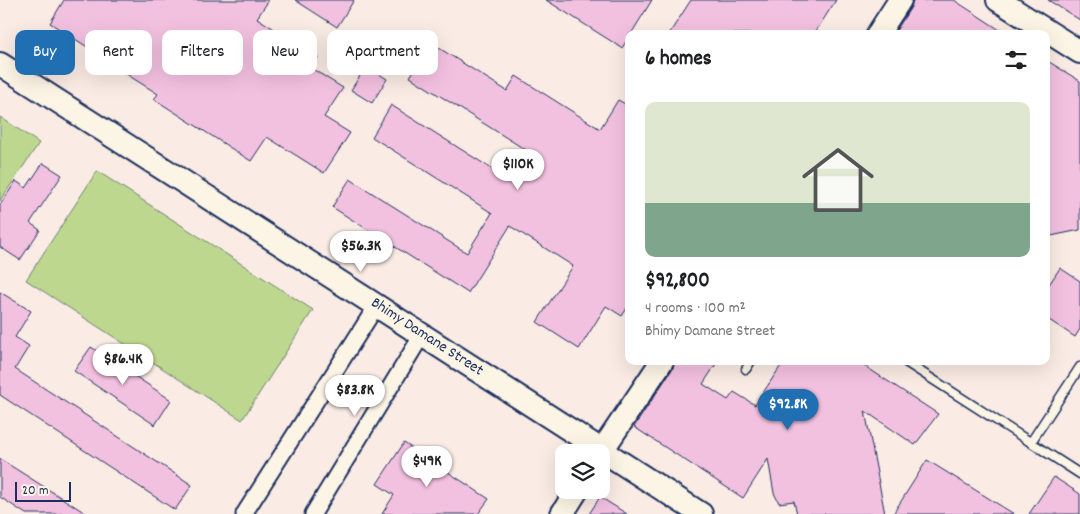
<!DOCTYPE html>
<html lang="en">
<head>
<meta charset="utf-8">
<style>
  :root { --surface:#fff; --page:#f2f2f2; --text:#202124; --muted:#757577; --accent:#1f6fb2 }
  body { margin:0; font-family:Dekko,sans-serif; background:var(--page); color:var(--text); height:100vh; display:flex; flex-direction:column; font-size:19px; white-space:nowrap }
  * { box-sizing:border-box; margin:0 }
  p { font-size:16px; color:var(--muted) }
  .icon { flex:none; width:28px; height:28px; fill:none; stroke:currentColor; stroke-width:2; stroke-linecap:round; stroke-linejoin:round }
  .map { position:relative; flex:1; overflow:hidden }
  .sheet { position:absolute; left:625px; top:30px; width:425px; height:335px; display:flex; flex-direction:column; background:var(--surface); border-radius:10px; box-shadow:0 5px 20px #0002 }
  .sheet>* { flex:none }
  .hud { position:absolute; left:15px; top:30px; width:475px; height:45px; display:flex; gap:10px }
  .controls { position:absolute; left:555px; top:444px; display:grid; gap:10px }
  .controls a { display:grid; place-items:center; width:55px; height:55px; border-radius:10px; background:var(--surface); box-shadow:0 5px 20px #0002; font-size:25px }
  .scale { position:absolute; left:15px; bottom:12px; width:56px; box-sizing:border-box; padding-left:5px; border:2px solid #1b2f5e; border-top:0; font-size:14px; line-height:18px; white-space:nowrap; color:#1b2f5e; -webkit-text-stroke:4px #fcf5e5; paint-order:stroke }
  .price { position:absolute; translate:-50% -42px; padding:0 11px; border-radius:18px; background:#fff; color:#222; font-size:16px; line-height:32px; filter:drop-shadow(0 1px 2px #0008) }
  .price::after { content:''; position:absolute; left:50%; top:30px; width:15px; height:11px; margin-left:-8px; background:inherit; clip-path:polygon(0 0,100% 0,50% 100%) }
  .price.active { background:var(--accent); color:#fff }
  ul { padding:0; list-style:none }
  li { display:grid; align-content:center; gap:10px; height:265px; padding:0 20px }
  li span { display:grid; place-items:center; height:155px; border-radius:10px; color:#555 }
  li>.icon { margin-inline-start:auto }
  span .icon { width:90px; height:90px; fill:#fffc; stroke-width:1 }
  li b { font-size:21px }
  h2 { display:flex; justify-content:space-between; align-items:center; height:60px; padding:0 20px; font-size:21px }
  .chip { padding:0 18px; border-radius:10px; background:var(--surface); box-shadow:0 5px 20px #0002; font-size:18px; line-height:45px }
  .chip.active { background:var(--accent); color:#fff }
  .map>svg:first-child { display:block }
  .green { fill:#bed78e; stroke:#6c8376 }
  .building { fill:#f3c1e0; stroke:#1b2f5e }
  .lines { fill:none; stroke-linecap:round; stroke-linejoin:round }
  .lane-casing { stroke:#1b2f5e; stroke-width:11 }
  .street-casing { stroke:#1b2f5e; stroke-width:19 }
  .secondary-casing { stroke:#1b2f5e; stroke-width:26 }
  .lane { stroke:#fcf5e5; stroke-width:8 }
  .street { stroke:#fcf5e5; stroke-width:15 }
  .secondary { stroke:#fcf5e5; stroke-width:22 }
  .labels { text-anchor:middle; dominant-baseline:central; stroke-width:4; stroke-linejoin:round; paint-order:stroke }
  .street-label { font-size:16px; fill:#1b2f5e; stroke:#fcf5e5 }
</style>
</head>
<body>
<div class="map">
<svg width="1080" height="514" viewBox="0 0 1080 514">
  <rect width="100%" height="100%" fill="#faebe4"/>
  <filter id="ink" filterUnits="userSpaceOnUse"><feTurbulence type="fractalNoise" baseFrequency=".02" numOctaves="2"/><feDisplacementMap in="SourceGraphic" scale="10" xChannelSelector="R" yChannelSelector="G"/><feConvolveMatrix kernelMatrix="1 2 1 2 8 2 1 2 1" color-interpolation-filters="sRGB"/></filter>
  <g filter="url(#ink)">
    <g class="green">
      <path d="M0,117L39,143L0,201Z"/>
      <path d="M97,171L313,310L242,420L26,280Z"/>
    </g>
    <g class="building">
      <path d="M64,0H269L257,18L318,57L311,68L343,88L324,117L350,133L324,173L267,137L251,161L154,99L158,94L102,59L103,57L50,23Z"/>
      <path d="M295,0H354L337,27Z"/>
      <path d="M546,0H652L631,34H629V37L622,48Z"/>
      <path d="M691,0H836L814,34H669Z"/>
      <path d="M913,0H954L1006,34H894L911,7Z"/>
      <path d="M1048,0H1080V20Z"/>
      <path d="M431,43L507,91L516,76L600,129L618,100L629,106V305L622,316L606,306L579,349L537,322L573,266L510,226L468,293L332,207L350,179L467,253L492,213L372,137L391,105L511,181L529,152L410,77Z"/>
      <path d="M1046,60L1080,81V230L1046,237Z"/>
      <path d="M366,66L387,79L372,103L351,90Z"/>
      <path d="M43,163L62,175L30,223L40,230L20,260L0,247V205L16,181L26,188Z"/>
      <path d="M1060,268L1080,281V329L1075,337L1046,318V289Z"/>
      <path d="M0,292L31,311L15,337L29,346L15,369L192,485L175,510L0,395Z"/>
      <path d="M91,347L171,400L155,425L74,371Z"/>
      <path d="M675,361H718L703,384L728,400L734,392L755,405L784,361H857L938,414L915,445L865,411L885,514H797L794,501L779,503L774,493L768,459L743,498L634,427L673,368Z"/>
      <path d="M404,443L489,499L478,514H382L394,495L377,484Z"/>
      <path d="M0,459L87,514H26L0,497Z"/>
      <path d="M927,460L1014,514H893Z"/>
      <path d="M1054,477L1080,494V514H1029Z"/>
      <path d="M600,497L627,514H589Z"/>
    </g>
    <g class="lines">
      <g class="lane-casing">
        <g id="lane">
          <path d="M904,361L1080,474"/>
          <path d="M746,369L751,361"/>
          <path d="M1031,442L1080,367"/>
        </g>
      </g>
      <g class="street-casing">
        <g id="street">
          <path d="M244,514L377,305"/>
          <path d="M313,514L422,335"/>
        </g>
      </g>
      <g class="secondary-casing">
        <g id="secondary">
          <path d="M998,0L1080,52"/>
          <path d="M878,34L900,0"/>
          <path d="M0,64L701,514"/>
          <path d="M601,452L662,361"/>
          <path d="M562,514L577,490"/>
        </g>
      </g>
      <use href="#lane" class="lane"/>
      <use href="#street" class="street"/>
      <use href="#secondary" class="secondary"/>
    </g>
  </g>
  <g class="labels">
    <g class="street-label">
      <text transform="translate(427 337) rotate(33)">Bhimy Damane Street</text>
    </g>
  </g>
</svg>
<div class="controls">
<a><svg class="icon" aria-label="layers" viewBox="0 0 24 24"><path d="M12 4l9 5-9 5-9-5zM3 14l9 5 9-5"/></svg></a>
</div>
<div class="scale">20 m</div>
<b class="price" style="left:518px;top:191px">$110K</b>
<b class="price" style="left:361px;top:273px">$56.3K</b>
<b class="price" style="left:123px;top:386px">$86.4K</b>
<b class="price" style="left:355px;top:417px">$83.8K</b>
<b class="price active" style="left:788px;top:431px">$92.8K</b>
<b class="price" style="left:427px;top:488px">$49K</b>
<div class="hud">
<a class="chip active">Buy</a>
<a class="chip">Rent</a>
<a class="chip">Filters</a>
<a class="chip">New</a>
<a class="chip">Apartment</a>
</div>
<section class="sheet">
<h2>6 homes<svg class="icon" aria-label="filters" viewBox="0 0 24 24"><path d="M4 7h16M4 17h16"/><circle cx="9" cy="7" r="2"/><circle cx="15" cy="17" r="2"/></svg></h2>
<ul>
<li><span style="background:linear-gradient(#dfe7d0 65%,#7fa58c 0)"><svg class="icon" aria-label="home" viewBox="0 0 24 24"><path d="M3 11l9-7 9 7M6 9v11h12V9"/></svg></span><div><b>$92,800</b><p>4 rooms · 100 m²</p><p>Bhimy Damane Street</p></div></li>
</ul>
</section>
</div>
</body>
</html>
